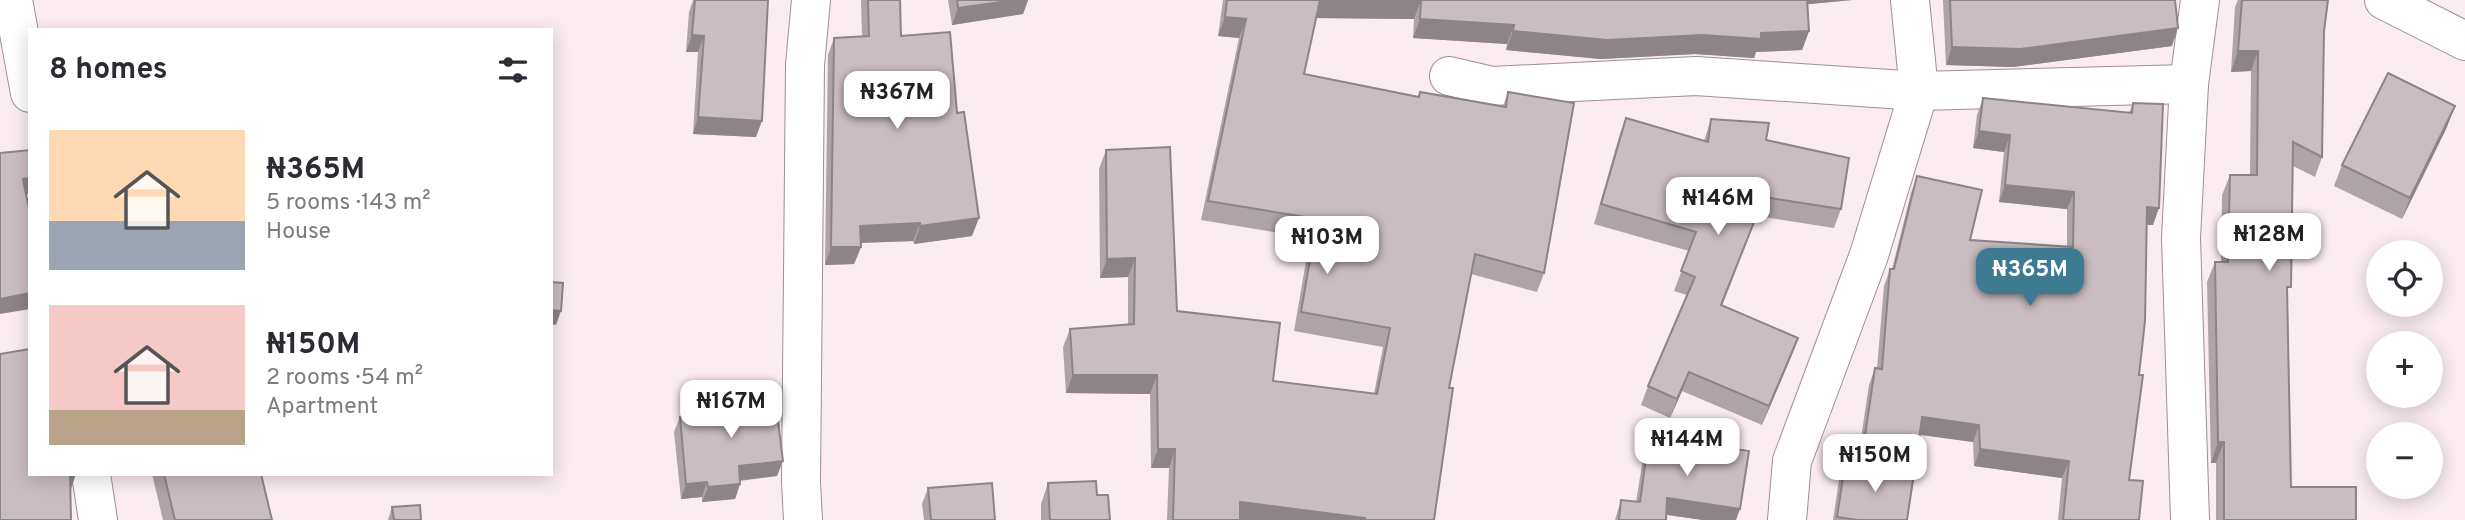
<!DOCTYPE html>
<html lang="en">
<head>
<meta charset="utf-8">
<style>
  :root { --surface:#fff; --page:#f2f2f3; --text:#2b2b33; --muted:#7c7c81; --accent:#3e7a91 }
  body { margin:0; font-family:Overpass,sans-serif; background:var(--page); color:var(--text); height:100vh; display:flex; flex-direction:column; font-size:26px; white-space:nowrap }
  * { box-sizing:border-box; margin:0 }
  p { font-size:23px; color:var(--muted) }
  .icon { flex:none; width:38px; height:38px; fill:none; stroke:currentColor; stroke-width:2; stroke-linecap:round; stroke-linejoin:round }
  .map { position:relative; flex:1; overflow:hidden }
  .details { position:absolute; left:28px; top:28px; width:525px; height:448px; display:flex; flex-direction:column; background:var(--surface); border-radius:0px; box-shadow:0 4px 18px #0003 }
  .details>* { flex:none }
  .buttons { position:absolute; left:2366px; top:240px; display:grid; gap:14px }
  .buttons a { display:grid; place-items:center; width:77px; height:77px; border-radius:50%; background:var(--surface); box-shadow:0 4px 18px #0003; font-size:35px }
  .price { position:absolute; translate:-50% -60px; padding:0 16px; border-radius:14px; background:#fff; color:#222; font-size:23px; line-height:46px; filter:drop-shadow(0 2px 4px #0008) }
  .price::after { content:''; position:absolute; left:50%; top:42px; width:21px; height:16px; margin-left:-10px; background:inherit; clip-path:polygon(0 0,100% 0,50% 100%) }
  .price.selected { background:var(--accent); color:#fff }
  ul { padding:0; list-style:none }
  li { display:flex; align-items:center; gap:21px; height:175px; padding:0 21px }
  li span { display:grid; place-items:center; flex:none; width:196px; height:140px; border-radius:0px; color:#555 }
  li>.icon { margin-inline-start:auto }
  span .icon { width:84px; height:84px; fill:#fffc; stroke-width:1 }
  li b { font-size:30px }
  h2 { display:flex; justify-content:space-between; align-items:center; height:84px; padding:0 21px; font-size:30px }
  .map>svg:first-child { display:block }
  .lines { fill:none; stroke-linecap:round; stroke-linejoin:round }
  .street-casing { stroke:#9c9093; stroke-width:40 }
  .street { stroke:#fff; stroke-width:38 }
  .wall { fill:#aea3a6 }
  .shaded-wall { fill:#8d8487 }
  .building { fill:#cabdc1; stroke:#8d8487; stroke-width:2 }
</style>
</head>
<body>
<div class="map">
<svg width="2465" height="520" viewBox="0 0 2465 520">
  <rect width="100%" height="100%" fill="#faecf0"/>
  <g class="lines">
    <g class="street-casing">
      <g id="street">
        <path d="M13,0L30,93"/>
        <path d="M2384,0L2465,41"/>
        <path d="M1449,76L1492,86L1696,76L1919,91L2189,84"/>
        <path d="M91,474L98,520"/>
        <path d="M803,520L801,482L805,65L811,0"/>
        <path d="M1787,520L1792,461L1869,255L1919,91L1910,0"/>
        <path d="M2190,520L2181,238L2189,84L2200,0"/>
      </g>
    </g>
    <use href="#street" class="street"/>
  </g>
  <g class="wall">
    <path d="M693,0H760L756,137L693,134L698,52H686L689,12Z"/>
    <path d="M861,0H900L901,36L957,113L972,236L914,244L913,241L861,243V247L854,264L825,265L828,55L834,38L862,36Z"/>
    <path d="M948,0H1028L1023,14L952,25Z"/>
    <path d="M1223,0H1852L1808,4L1809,31L1802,50L1756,52L1754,58L1695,54L1601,59L1506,50L1507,44L1413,38L1414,19L1316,18L1304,74L1418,97L1420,92L1503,106L1508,92L1544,273L1537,292L1471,274L1449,388L1434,520H1167L1169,468H1151L1150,394L1066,393L1063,347L1070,329L1128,325V277L1100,278L1099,169L1106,150L1177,311L1273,381L1374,394L1383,347L1294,331L1310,238L1201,220L1239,38L1218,36Z"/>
    <path d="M1943,0H2175L2172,46L2013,67L1946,65Z"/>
    <path d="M2238,0H2328L2324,31L2322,157L2315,177L2293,166L2287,296L2291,487L2356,520H2216V463H2211L2207,282L2215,262H2221L2222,195L2230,175H2250L2251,71L2231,72L2235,7Z"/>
    <path d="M1983,98L2129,113L2133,103L2153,225H2146L2139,375L2129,480L2139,520H2058L2062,478L1974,466L1973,442L1920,435L1907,520H1833L1839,480L1845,464L1857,465L1869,385L1875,368H1877L1884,286L1890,269H1892L1911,193L1917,176L1970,240L2067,247V209L1999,202L2004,152L1973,148L1977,115Z"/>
    <path d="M1626,118L1704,141L1711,119L1766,140L1841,209L1834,228L1757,216L1722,306L1791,357L1762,425L1682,391L1670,418L1641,405L1648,386L1687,295L1674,291L1689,251L1594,224L1619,137Z"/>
    <path d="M2447,127L2402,219L2334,186L2342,165Z"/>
    <path d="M738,394L777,476L740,481V484L735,499L702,502V497L681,499L674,432L680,417L733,411Z"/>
    <path d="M1649,437L1703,520L1667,515L1666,520H1615L1621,500L1636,502L1644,452Z"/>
    <path d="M152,474H261L272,520H163Z"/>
    <path d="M1048,483L1097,495L1110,520H1041V504Z"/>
    <path d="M928,488L995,520H924L922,504Z"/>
    <path d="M392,507L421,520H388Z"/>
  </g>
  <g class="shaded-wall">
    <path d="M1015,0H1028L1023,14L952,25L958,8Z"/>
    <path d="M1320,0H1421L1414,19L1313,18Z"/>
    <path d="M1802,0H1852L1800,5Z"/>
    <path d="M1225,17L1246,19L1239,38L1218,36Z"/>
    <path d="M1420,19L1514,25L1507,44L1413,38Z"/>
    <path d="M2178,28L2172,46L2013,67L1946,65L1952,47Z"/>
    <path d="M1513,31L1702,35L1809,31L1802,50L1756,52L1754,58L1695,54L1601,59L1506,50Z"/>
    <path d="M692,35L704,36L698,52H686Z"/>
    <path d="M2238,51H2258L2251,71L2231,72Z"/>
    <path d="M2455,106L2447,127L2402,219L2410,198Z"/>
    <path d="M698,117L762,121L756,137L693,134Z"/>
    <path d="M1979,131L2010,135L2004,152L1973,148Z"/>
    <path d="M30,178V194L17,195L23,179Z"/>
    <path d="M2005,185L2074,192L2067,209L1999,202Z"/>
    <path d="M2147,207L2159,208L2153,225L2141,224Z"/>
    <path d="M979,218L972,236L914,244L920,226Z"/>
    <path d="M920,223L913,241L854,243L860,226Z"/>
    <path d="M831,247H861L854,264L825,265Z"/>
    <path d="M1135,258L1128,277L1100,278L1107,259Z"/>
    <path d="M30,293V309L0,314V299Z"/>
    <path d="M551,310L561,311L556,325L551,324Z"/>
    <path d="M1798,338L1791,357L1762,425L1769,406Z"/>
    <path d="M1689,372L1682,391L1670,418L1677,399Z"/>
    <path d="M1073,375H1157L1150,394L1066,393Z"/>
    <path d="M1922,417L1979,425L1973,442L1916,434Z"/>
    <path d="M2218,442H2224L2216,463H2211Z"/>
    <path d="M1158,449H1175L1169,468H1151Z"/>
    <path d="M1980,449L2069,461L2062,478L1974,466Z"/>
    <path d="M783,461L777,476L733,481L739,466Z"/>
    <path d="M69,474H76L71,489L63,490Z"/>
    <path d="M707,482L702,497L681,499L686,484Z"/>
    <path d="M740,484L735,499L702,502L708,487Z"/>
    <path d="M1667,498L1740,509L1736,520H1703L1662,514Z"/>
    <path d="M1240,502L1365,518L1364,520H1233Z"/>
  </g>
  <g class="building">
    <path d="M695,0H768L762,121L698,117L704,36L692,35Z"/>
    <path d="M868,0H900L901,36L950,32L957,113L964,112L979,218L920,226V223L860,226L861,247H831L834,38L869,36Z"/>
    <path d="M957,0H1015L958,8Z"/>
    <path d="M1227,0H1320L1304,74L1419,97L1420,92L1506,107L1508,92L1574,103L1544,273L1475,254L1449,388H1453L1434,520H1364L1365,518L1240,502V520H1173L1175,449H1158L1157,375H1073L1070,329L1134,324L1135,258L1107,259L1106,150L1170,147L1177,311L1280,323L1273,381L1377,394L1390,328L1301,312L1317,219L1208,201L1246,19L1225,17Z"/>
    <path d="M1421,0H1807L1809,31L1761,33V39L1702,35L1607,40L1513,31L1514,25L1420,19Z"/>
    <path d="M1950,0H2175L2178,28L2020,49L1952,47Z"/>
    <path d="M2242,0H2328L2324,31L2322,157L2293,142L2291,287H2287L2291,487H2356V520H2224V442H2218L2215,262H2228L2230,175H2257L2258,51H2238Z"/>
    <path d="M2388,73L2455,106L2410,198L2342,165Z"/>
    <path d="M1983,98L2132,113L2133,103L2163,104L2159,208L2147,207L2145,321L2139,375H2143L2129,480L2143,481L2139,520H2063L2069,461L1980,449L1979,425L1922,417L1915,471L1863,449L1875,368L1882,369L1890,269H1894L1917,176L1982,190L1970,240L2073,247L2074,192L2005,185L2010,135L1979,131Z"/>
    <path d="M1626,118L1708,142L1711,119L1769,123L1766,140L1849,158L1841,209L1764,197L1721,305L1798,338L1769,406L1689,372L1677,399L1648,386L1695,277L1681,271L1696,232L1601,204Z"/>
    <path d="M30,150V178L23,179L30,214V293L0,299V153Z"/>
    <path d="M551,282L563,283L561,311L551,310Z"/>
    <path d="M30,349V474H70L71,520H0V354Z"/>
    <path d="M774,389L783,461L739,466L740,484L708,487L707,482L686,484L680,417L740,410L738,394Z"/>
    <path d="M1649,437L1749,451L1740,509L1667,498L1666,520H1619L1621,500L1640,502Z"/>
    <path d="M1845,464L1914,473L1907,520H1858L1837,517Z"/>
    <path d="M164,474H261L272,520H175Z"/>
    <path d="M1096,481L1097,495H1108L1110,520H1050L1048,483Z"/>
    <path d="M992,483L995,520H931L928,488Z"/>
    <path d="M420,505L421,520H394L392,507Z"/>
  </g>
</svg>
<div class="buttons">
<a><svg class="icon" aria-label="locate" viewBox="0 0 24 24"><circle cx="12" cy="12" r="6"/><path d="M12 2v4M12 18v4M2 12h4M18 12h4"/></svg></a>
<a>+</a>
<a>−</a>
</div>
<b class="price" style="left:897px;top:131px">₦367M</b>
<b class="price" style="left:1718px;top:237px">₦146M</b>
<b class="price" style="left:2269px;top:273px">₦128M</b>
<b class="price" style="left:1327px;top:276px">₦103M</b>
<b class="price selected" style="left:2030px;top:308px">₦365M</b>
<b class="price" style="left:731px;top:440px">₦167M</b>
<b class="price" style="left:1687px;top:478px">₦144M</b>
<b class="price" style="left:1875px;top:494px">₦150M</b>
<section class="details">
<h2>8 homes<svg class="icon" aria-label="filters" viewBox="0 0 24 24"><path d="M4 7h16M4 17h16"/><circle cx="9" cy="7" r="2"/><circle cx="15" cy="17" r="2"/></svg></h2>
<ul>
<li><span style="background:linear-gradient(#ffd9b3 65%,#9aa5b1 0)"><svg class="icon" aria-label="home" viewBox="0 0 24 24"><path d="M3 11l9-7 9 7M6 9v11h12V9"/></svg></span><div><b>₦365M</b><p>5 rooms · 143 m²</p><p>House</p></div></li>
<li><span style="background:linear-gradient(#f6c9c9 75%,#b9a48a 0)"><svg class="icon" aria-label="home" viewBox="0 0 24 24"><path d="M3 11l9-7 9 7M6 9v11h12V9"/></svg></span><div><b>₦150M</b><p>2 rooms · 54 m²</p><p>Apartment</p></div></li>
</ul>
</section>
</div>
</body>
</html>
